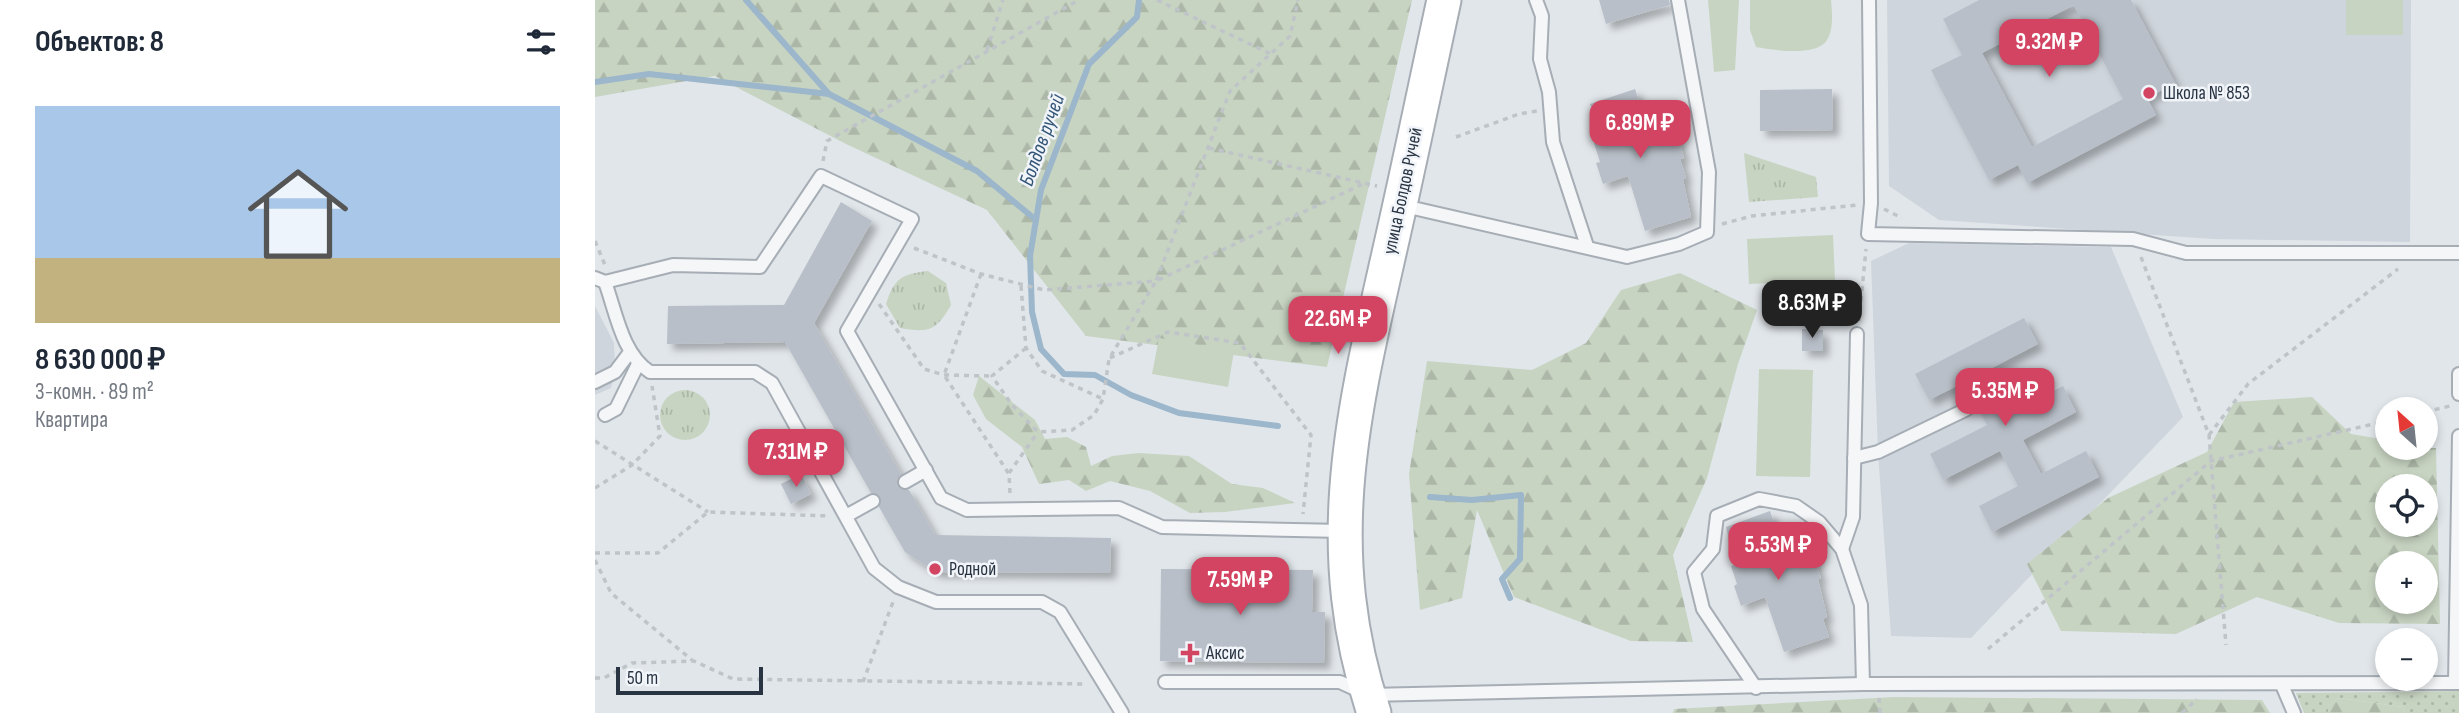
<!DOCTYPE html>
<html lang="ru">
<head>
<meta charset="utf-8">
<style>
  :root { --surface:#fff; --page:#f6f6f7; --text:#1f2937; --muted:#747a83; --line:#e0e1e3; --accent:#d24462 }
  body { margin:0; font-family:"Sofia Sans Condensed",sans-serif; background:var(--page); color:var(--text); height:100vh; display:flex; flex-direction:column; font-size:26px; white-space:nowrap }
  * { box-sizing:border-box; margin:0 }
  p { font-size:23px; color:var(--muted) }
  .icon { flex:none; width:38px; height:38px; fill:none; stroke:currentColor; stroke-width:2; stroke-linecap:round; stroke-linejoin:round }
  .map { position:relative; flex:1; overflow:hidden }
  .panel { display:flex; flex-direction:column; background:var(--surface); width:595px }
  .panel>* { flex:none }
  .needle { width:46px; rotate:333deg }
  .fabs { position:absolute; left:1780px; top:397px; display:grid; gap:14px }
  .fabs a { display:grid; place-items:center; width:63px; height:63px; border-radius:50%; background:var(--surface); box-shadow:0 4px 10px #0003; font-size:35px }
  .scale { position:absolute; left:21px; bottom:18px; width:147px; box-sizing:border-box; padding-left:7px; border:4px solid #293443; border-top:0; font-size:19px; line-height:24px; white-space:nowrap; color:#293443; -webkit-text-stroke:5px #f1f4f8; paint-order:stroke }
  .price { position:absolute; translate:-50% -60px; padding:0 16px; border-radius:14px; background:var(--accent); color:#fff; font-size:23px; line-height:46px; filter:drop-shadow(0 2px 4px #0008) }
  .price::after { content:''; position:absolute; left:50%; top:42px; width:21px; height:16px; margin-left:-10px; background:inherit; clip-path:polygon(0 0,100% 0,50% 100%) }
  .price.current { background:#222; color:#fff }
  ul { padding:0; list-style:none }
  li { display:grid; align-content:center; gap:14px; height:371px; padding:0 35px }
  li+li { border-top:2px solid var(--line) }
  li span { display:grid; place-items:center; height:217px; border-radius:0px; color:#555 }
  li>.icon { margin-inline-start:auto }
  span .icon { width:126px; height:126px; fill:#fffc; stroke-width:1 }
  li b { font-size:30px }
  h2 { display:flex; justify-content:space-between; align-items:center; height:84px; padding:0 35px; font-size:30px }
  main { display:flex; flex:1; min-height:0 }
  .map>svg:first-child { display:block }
  .built { fill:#cfd5dc }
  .grass { fill:url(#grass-dots) }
  .forest { fill:url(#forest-firs); fill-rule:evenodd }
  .park { fill:url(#park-tufts) }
  .pitch { fill:#c8d4c2 }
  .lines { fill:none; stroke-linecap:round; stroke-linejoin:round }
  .stream { stroke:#9cb6cb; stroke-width:6 }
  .building { fill:#b9bfc8; fill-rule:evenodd; filter:url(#shadow) }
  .lane-casing { stroke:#a6adb5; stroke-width:16 }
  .secondary-casing { stroke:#a6adb5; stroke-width:37 }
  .path { stroke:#bfc4c9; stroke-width:3.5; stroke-dasharray:5 5; stroke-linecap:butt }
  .lane { stroke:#f4f6f8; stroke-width:12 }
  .secondary { stroke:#fff; stroke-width:33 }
  .poi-dot { fill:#d24462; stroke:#f1f4f8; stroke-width:2.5 }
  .labels { text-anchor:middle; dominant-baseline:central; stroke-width:5; stroke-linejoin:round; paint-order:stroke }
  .poi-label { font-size:19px; fill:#293443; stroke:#f1f4f8; text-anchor:start }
  .street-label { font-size:19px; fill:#293443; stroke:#f1f4f8 }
  .water-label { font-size:21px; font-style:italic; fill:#325578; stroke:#f1f4f8 }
</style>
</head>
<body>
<main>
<section class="panel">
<h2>Объектов: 8<svg class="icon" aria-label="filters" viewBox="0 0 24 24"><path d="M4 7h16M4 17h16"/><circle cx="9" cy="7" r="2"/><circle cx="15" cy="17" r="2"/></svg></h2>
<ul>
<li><span style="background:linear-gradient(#a9c7e8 70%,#c2b280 0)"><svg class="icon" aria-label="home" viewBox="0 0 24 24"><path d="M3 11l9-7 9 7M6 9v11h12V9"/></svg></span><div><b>8 630 000 ₽</b><p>3-комн. · 89 m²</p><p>Квартира</p></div></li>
</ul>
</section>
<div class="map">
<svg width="1864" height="713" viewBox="0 0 1864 713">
  <defs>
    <pattern id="grass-dots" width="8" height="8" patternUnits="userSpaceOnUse" patternTransform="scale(1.75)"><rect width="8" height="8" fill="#c8d4c2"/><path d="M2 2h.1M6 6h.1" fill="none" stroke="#acb7a8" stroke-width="1.8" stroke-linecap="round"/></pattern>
    <pattern id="forest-firs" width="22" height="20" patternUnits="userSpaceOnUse" patternTransform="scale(1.75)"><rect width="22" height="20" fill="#c8d4c2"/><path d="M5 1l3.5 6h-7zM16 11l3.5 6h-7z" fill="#acb7a8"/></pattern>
    <pattern id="park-tufts" width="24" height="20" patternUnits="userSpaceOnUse" patternTransform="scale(1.75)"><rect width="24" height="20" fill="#c8d4c2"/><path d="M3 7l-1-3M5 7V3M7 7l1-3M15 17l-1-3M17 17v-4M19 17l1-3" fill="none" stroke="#acb7a8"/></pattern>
    <filter id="shadow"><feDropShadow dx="6" dy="6" stdDeviation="3.5" flood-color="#0004"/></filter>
  </defs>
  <rect width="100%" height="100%" fill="#e1e6ea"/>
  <g class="built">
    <path d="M1292,0H1816L1815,242L1618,239L1344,220L1294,186Z"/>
    <path d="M1314,243L1516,247L1588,417L1376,638L1296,636L1283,452L1276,261Z"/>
    <path d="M0,306L19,343L20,372L16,388L0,395Z"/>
  </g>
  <path class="grass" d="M1864,691V713H1810L1808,707L1744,698L1733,706V713H1709L1701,693Z"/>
  <g class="forest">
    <path d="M0,0H817L732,367L491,336L392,210L251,144L120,76L0,97Z"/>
    <path d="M1085,273L1162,310L1143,364L1112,478L1078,555L1098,642L1036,641L919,597L882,510L867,598L825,610L814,474L832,361L937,370L991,343L1026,290Z"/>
    <path d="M384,376L440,420L450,439L472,437L491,447L496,466L517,456L544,453L594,456L637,484L668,488L700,503L630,512L595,513L555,491L515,481L491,491L474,480L444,484L427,447L391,419L378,395Z"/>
    <path d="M1717,397L1756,434L1792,440V448H1841L1845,624L1744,623L1662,597L1581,634L1466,631L1432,564L1513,498L1612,452L1639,402ZM1792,486H1830V525H1792ZM1792,564H1830V602H1792Z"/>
    <path d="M1300,697L1667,700L1675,713H1078L1079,709Z"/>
    <path d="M1744,698L1808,707L1810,713H1733V706Z"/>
  </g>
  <g class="park">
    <path d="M1149,153L1221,177L1223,197L1154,202Z"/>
    <path d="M333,271L351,283L356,305C341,331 334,333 305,328L291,304C299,278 307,274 333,271Z"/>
    <circle cx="90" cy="415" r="25"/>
  </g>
  <g class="pitch">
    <path d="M1113,0H1144L1140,70L1119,72Z"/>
    <path d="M1155,0H1236C1237,12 1239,29 1232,40C1222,57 1178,50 1161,47L1155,30Z"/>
    <rect x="1751" y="0" width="57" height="35"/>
    <path d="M1238,235L1240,280L1154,284L1152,239Z"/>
    <path d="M564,338L639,351L633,387L557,374Z"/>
    <path d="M1164,369L1218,370L1215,477L1161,476Z"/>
  </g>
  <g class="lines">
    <g class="stream">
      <path d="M151,0L233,93"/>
      <path d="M544,0L542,17L494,64L446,190L435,256L437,312L446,349L469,374L500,375L536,395L584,413L683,426"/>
      <path d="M0,82L54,74L234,94L382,171L441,220"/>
      <path d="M835,497L877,500L926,495L925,559L907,579L915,598"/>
    </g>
  </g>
  <g class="building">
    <path d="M1004,0H1074L1075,5L1011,24Z"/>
    <path d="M1384,0H1536L1580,83L1552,98L1561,115L1432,183L1423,165L1394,180L1336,70L1367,55L1348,19ZM1479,5L1528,99L1437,147L1387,53Z"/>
    <path d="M1040,89L1058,145L1083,137L1089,158L1085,159L1091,178L1088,179L1096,217L1050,231L1033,176L1008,184L1001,163L1005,162L999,143L1003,142L997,123L1001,122L995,104Z"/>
    <path d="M1237,89L1238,130L1165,131V90Z"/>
    <path d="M246,202L277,221L219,323L306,474L301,481L303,487L314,490L340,535L516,538L515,573L340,572L310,552L284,507L285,496L276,493L190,342L72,344L73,306L189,305Z"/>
    <path d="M1429,318L1443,344L1389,372L1411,415L1468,386L1481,412L1428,440L1446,474L1491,451L1504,477L1397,532L1384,506L1423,486L1405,451L1348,480L1335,454L1392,425L1370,382L1334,400L1320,374Z"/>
    <path d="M1207,329L1228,330V351H1207Z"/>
    <path d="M206,474L216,494L196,504L186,484Z"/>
    <path d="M1175,511L1194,566L1219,558L1226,578L1223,579L1232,617L1228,619L1234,637L1189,652L1170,597L1146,606L1139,586L1142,584L1136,566L1140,565L1131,527Z"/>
    <path d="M566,569L718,570L717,612H730L729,663L565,661Z"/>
  </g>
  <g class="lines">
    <g class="lane-casing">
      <g id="lane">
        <path d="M941,0L947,16L945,59L954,92L958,142L992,246"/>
        <path d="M1274,0L1276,203L1273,234L1538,239L1591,253H1864"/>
        <path d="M805,205L1032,257L1084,244L1112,232L1114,172L1083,0"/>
        <path d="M0,278L10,282L78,265L165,267L226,176L317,219L252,331L346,498L372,510L524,508L567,527L748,531"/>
        <path d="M10,282C21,312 27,354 55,372H160L177,383L279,568L303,587L341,602H447L465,612L527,713"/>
        <path d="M1864,374V394"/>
        <path d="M0,382L20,372L35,352"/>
        <path d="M10,415L21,409L43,364"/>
        <path d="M1259,458L1283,452L1372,409"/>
        <path d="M310,482L331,470"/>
        <path d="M251,516L278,501"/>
        <path d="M1247,549L1258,517L1262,334"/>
        <path d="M570,682H745L773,695L1268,684L1864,683"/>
        <path d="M1860,683L1864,436"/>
        <path d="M1687,685L1699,713"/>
        <path d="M1161,688L1108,609L1099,572L1118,549L1122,516L1164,499L1201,506L1224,522L1247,549L1266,605L1268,684"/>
      </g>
    </g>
    <g class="secondary-casing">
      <path id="secondary" d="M779,713C724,546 758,413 795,249C814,166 831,83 849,0"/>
    </g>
    <g class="path">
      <path d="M562,0L676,54"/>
      <path d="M392,50L408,0"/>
      <path d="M861,137L924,114L942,111"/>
      <path d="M614,148L782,186"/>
      <path d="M228,161L232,141L484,0"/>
      <path d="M1289,209L1307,218"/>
      <path d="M1127,224L1157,216L1262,205"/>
      <path d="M0,241L10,265"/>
      <path d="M319,248L386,274L449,290L561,281L635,91L695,36L703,0"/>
      <path d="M1546,257L1614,435L1631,645"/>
      <path d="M386,274L349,375L414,474L415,494"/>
      <path d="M426,286L431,348L447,371L508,399"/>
      <path d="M284,304L329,369L349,375L397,376"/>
      <path d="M1264,321L1271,249"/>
      <path d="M431,348L397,376L417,405L443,432L477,430L499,415L508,399L514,359L561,281L770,183"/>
      <path d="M515,358L573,332L645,343L716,435L708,514"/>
      <path d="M1830,412L1855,406"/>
      <path d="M1614,435L1653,384L1803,269"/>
      <path d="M0,441L113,512"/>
      <path d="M414,473L443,432"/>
      <path d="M0,488L37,465L65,436L57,386"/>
      <path d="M0,553H63L113,512L235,516"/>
      <path d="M0,560L16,593L97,660"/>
      <path d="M1393,649L1616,461L1792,421"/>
      <path d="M0,678H9L37,663L99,661L138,679L490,684"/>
      <path d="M268,682L298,602"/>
      <path d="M1284,698L1285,713"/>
      <path d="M1587,713L1602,699"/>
    </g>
    <use href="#lane" class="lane"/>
    <use href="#secondary" class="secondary"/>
  </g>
  <g class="poi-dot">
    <circle cx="1554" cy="93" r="7"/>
    <circle cx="340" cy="569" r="7"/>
    <path d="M591.5 642.5h7v7h7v7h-7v7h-7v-7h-7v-7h7z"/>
  </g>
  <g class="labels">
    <g class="poi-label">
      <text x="1568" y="93">Школа № 853</text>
      <text x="354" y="569">Родной</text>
      <text x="611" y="653">Аксис</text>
    </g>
    <g class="street-label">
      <text transform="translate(808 191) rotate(-78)">улица Болдов Ручей</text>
    </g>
    <g class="water-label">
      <text transform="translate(447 140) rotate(-70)">Болдов ручей</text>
    </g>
  </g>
</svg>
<div class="fabs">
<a><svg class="needle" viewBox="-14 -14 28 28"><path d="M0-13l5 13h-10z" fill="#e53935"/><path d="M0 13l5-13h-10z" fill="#747a83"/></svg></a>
<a><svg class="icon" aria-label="locate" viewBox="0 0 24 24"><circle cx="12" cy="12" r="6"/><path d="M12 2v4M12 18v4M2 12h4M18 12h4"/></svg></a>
<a>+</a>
<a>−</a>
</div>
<div class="scale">50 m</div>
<b class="price" style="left:1454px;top:79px">9.32M ₽</b>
<b class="price" style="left:1045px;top:160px">6.89M ₽</b>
<b class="price current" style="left:1217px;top:340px">8.63M ₽</b>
<b class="price" style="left:743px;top:356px">22.6M ₽</b>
<b class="price" style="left:1410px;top:428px">5.35M ₽</b>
<b class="price" style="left:201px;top:489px">7.31M ₽</b>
<b class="price" style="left:1183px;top:582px">5.53M ₽</b>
<b class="price" style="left:645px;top:617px">7.59M ₽</b>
</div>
</main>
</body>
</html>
